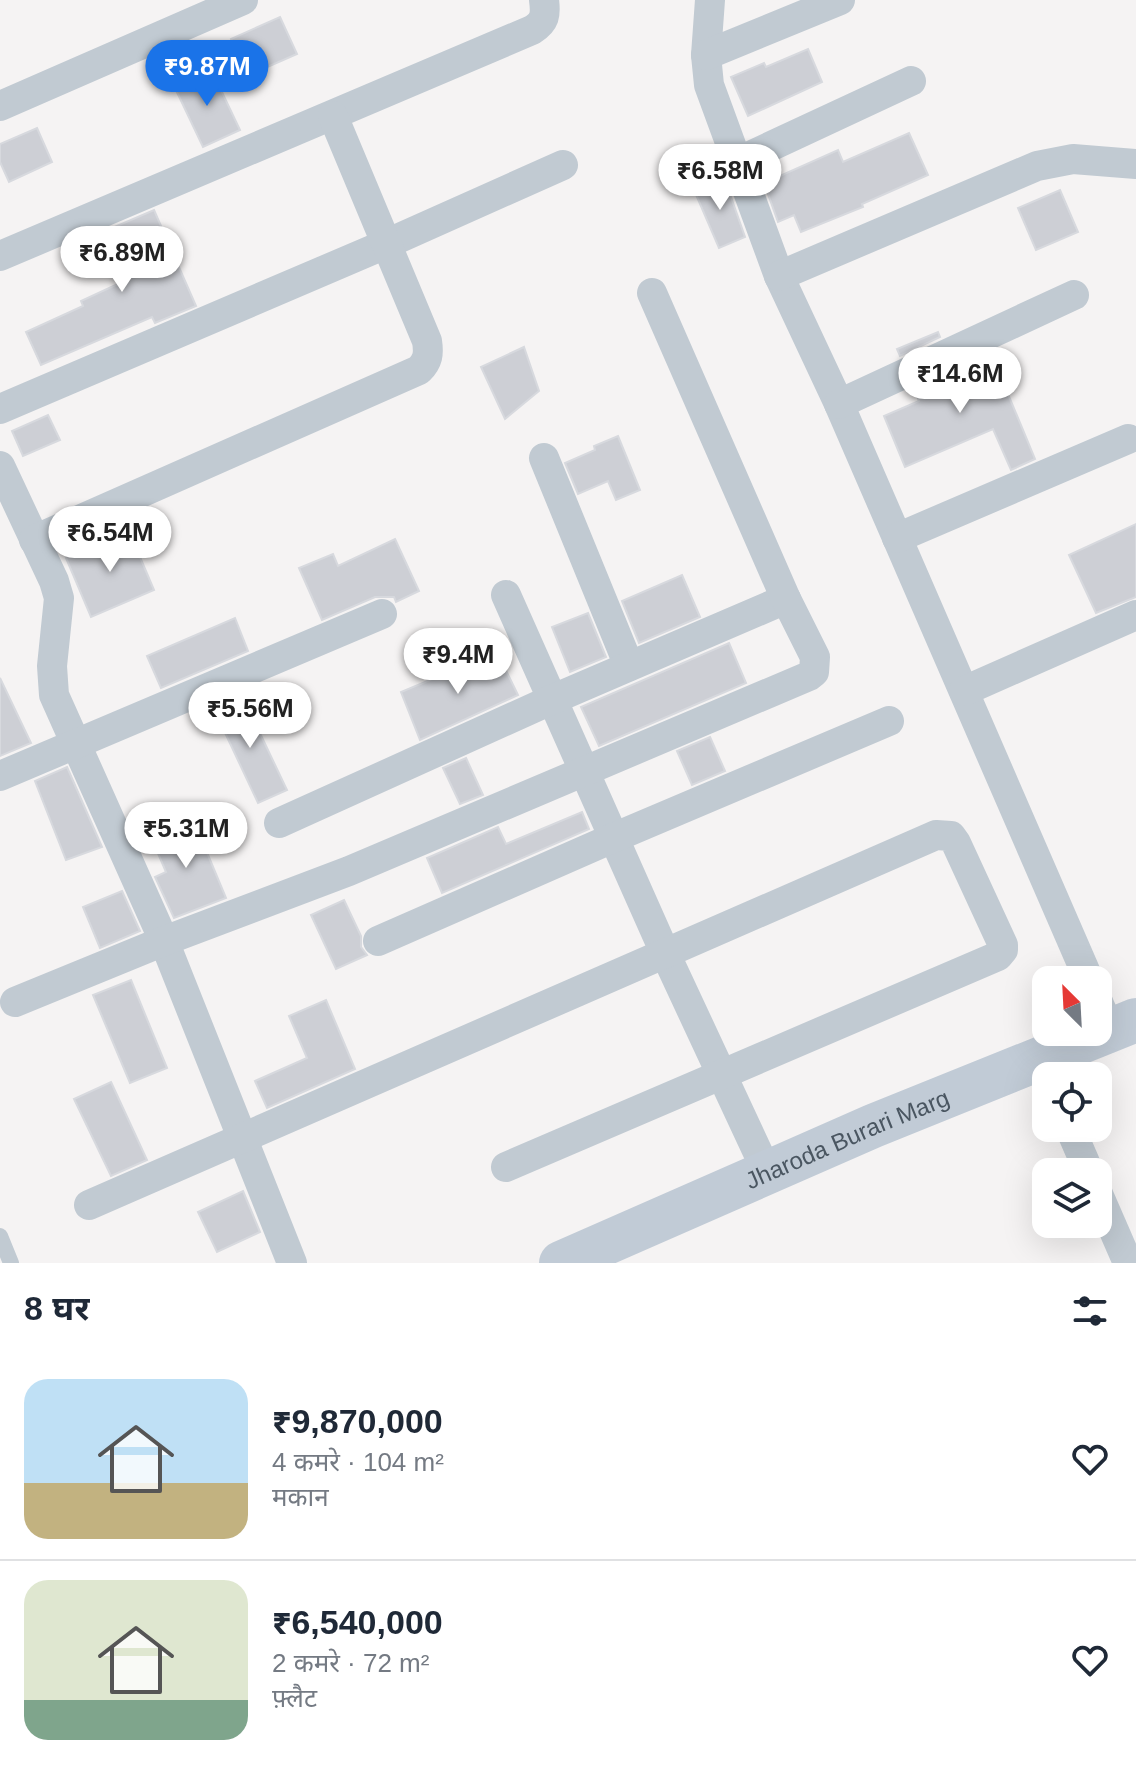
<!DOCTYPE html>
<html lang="hi">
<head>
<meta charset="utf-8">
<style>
  :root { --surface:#fff; --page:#f6f6f7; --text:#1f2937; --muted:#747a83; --line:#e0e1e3; --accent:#1a73e8 }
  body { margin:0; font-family:Arial,"Noto Sans Devanagari",sans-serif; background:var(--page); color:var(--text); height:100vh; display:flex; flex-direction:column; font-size:30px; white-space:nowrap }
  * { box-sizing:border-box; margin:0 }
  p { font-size:26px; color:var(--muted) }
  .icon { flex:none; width:44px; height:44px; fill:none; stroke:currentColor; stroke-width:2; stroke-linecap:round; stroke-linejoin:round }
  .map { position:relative; height:1263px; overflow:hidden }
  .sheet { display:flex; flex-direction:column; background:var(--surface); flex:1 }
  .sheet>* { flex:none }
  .needle { width:52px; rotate:336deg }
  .controls { position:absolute; left:1032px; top:966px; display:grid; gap:16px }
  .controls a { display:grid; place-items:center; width:80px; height:80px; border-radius:16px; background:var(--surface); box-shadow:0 8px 32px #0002; font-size:40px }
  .price { position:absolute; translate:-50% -68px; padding:0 18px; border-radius:28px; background:#fff; color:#222; font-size:26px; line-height:52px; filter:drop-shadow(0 2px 4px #0008) }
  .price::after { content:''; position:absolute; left:50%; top:48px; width:24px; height:18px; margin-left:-12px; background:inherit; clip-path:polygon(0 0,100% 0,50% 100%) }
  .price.active { background:var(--accent); color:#fff }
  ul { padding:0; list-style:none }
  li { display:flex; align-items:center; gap:24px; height:200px; padding:0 24px }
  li+li { border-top:2px solid var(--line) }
  li span { display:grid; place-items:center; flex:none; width:224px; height:160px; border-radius:24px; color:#555 }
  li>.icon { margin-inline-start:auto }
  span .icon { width:96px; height:96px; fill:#fffc; stroke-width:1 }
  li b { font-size:34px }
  h2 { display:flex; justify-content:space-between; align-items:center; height:96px; padding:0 24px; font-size:34px }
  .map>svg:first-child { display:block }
  .building { fill:#cdcfd5; stroke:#d7d9de; stroke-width:2 }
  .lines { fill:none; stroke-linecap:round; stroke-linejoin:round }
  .lane { stroke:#c1cad2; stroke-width:16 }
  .street { stroke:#c1cad2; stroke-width:30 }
  .secondary { stroke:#c1cbd6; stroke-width:44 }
  .labels { text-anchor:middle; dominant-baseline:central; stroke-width:6; stroke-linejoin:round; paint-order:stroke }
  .street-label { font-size:24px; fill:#4a5661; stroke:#fff }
</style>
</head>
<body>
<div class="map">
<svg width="1136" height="1263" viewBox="0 0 1136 1263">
  <rect width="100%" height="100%" fill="#f5f3f3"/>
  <g class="building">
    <path d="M280,17L297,54L247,76L231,39Z"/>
    <path d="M808,49L822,82L748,116L731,77L764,63L766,67Z"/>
    <path d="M211,69L240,130L203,147L174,86Z"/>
    <path d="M37,128L52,162L9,182L0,162V144Z"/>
    <path d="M909,133L928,175L862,204L863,207L801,232L794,215L778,222L764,183L838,150L843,162Z"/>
    <path d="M724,177L745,237L719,248L694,190Z"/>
    <path d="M1060,190L1078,232L1036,250L1018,208Z"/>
    <path d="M154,210L196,306L155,323L152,317L41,365L26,332L83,306L81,301L133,277L112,228Z"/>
    <path d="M938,332L940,337L900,356L897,349Z"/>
    <path d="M524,347L539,391L505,419L481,367Z"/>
    <path d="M991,353L1035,459L1011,470L993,429L905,467L884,416L919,401L914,389Z"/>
    <path d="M48,415L60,440L23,456L12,431Z"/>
    <path d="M618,436L640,490L616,500L608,481L578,494L565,463L595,450L594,446Z"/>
    <path d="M1136,524V597L1096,613L1069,555Z"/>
    <path d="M129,531L154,590L91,617L66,558Z"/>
    <path d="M395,539L419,591L396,602L394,597H375L322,620L299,568L333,554L338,566Z"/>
    <path d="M682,575L700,617L639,643L622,601Z"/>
    <path d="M588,613L606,657L570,672L552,627Z"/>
    <path d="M235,618L248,651L161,688L147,656Z"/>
    <path d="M729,643L746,683L599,746L581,707Z"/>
    <path d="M498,654L518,695L420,740L401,692L444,674L446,678Z"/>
    <path d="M0,678L31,743L0,756Z"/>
    <path d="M234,696L239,710L247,706L287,790L258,803L212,705Z"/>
    <path d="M710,737L725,771L692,785L677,751Z"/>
    <path d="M466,758L483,795L460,804L443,768Z"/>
    <path d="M67,767L102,847L66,860L35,781Z"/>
    <path d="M582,812L589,829L442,893L427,858L498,827L506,844Z"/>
    <path d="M193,819L226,898L174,918L155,877L166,872L151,837Z"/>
    <path d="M122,891L140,931L100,948L83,907Z"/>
    <path d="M344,900L361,936V947L367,955L336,969L311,915Z"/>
    <path d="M131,980L167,1068L130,1083L93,995Z"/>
    <path d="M326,1000L355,1069L267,1108L255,1081L307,1058L289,1016Z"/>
    <path d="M111,1082L147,1160L111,1176L74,1099Z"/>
    <path d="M243,1191L260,1232L217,1252L198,1212Z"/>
  </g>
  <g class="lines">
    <path class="lane" d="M0,1236L11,1263"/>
    <g class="street">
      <path d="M710,0L706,55L709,85L779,276L839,404L1089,980"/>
      <path d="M706,55L840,0"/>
      <path d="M0,106L243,0"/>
      <path d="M737,162L911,81"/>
      <path d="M0,256L532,30C545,22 546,15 544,0"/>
      <path d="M779,276L1037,166L1073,159L1136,164"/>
      <path d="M839,404L1074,295"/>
      <path d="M0,409L386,244L563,165"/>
      <path d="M544,458L629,666"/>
      <path d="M0,466L54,581L59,598L52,666L54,695L164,941L292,1263"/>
      <path d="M897,538L1128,439"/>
      <path d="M34,540L419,370C428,361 429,354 427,341L333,116"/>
      <path d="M506,595L665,953L767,1172"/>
      <path d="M964,691L1136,615"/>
      <path d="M0,776L382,614"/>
      <path d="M279,823L551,700L786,599"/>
      <path d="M378,941L613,838L889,721"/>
      <path d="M15,1002L164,941L349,871L809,676L814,672L815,657L786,599L652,293"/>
      <path d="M1098,1002L1110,1030"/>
      <path d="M1070,1128L1089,1172"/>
      <path d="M1098,1194L1128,1263"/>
      <path d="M89,1205L936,835L951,836L956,843L1003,945V950L998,956L506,1167"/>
    </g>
    <path class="secondary" id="s1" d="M561,1263L873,1126L1136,1020"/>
  </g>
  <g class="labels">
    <g class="street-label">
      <text stroke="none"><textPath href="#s1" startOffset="312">Jharoda Burari Marg</textPath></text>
    </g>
  </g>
</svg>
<div class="controls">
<a><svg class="needle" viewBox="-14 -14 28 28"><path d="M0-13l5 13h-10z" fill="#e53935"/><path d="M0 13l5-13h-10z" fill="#747a83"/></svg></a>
<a><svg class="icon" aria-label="locate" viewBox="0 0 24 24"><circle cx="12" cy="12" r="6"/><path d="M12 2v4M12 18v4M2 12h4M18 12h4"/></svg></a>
<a><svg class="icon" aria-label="layers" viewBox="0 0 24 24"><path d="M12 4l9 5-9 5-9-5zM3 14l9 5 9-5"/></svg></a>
</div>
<b class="price active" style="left:207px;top:108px">₹9.87M</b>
<b class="price" style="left:720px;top:212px">₹6.58M</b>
<b class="price" style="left:122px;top:294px">₹6.89M</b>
<b class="price" style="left:960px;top:415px">₹14.6M</b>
<b class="price" style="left:110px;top:574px">₹6.54M</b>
<b class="price" style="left:458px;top:696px">₹9.4M</b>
<b class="price" style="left:250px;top:750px">₹5.56M</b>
<b class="price" style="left:186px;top:870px">₹5.31M</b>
</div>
<section class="sheet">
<h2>8 घर<svg class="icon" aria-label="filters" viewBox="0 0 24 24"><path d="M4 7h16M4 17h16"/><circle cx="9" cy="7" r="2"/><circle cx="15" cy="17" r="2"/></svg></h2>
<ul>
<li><span style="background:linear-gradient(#bfe0f5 65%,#c2b280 0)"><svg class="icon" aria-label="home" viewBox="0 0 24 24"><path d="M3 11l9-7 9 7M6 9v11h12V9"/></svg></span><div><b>₹9,870,000</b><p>4 कमरे · 104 m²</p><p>मकान</p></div><svg class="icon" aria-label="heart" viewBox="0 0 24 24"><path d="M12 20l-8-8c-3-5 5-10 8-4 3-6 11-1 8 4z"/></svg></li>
<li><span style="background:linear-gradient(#dfe7d0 75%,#7fa58c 0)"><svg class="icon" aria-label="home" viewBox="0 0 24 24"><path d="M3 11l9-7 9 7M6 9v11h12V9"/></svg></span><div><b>₹6,540,000</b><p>2 कमरे · 72 m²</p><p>फ़्लैट</p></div><svg class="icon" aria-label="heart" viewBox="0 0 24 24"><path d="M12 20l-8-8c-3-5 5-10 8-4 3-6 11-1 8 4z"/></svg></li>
</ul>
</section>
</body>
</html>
